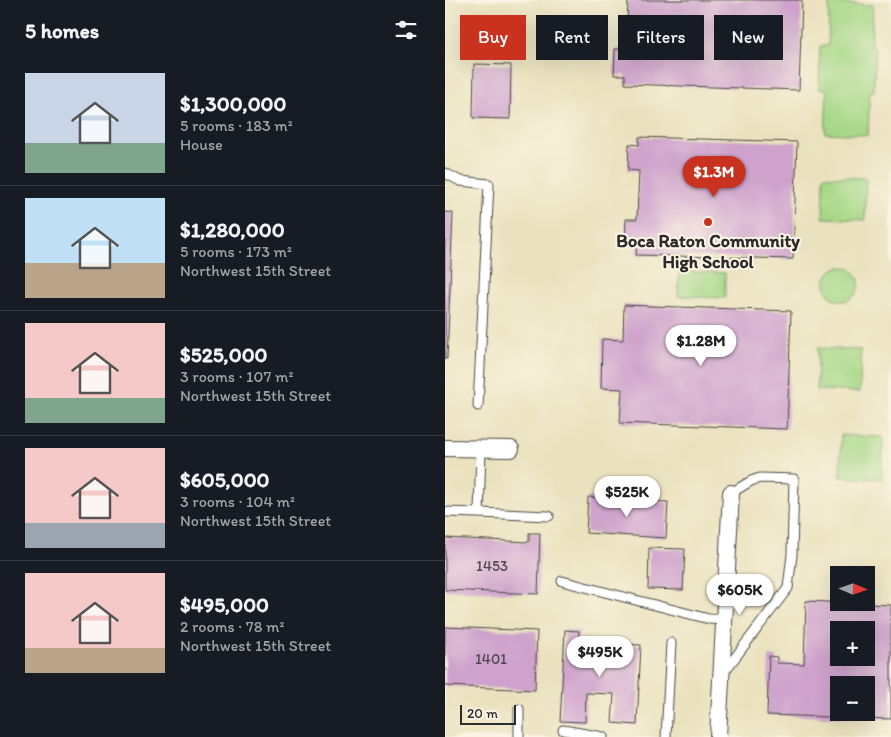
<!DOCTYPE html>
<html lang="en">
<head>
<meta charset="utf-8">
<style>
  :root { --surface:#171b24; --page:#242831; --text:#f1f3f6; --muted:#9ea1a6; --line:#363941; --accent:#c8321e }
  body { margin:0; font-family:Itim,sans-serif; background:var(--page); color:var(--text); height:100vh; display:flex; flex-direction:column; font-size:19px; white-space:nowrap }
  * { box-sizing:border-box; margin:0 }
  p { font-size:16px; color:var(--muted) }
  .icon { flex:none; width:28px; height:28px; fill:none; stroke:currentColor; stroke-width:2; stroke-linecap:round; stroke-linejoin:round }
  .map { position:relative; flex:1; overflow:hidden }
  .side { display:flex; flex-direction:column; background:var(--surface); width:445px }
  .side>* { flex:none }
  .top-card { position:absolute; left:15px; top:15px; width:355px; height:45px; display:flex; gap:10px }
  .needle { width:32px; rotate:92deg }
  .tools { position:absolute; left:385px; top:566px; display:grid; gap:10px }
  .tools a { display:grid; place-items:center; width:45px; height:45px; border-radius:0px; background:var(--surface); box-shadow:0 5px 20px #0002; font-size:25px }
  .scale { position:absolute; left:15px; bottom:12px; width:56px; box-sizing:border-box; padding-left:5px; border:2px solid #2b2b2b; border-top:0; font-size:14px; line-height:18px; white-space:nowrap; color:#2b2b2b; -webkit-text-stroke:4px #fcf5e5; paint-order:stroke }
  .price { position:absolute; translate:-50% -42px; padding:0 11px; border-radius:18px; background:#fff; color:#222; font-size:16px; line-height:32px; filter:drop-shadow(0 1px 2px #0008) }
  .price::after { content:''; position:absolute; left:50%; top:30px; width:15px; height:11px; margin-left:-8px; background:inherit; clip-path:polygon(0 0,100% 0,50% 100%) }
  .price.selected { background:var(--accent); color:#fff }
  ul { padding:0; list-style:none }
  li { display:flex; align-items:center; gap:15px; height:125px; padding:0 25px }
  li+li { border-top:1px solid var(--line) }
  li span { display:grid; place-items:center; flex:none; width:140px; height:100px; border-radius:0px; color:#555 }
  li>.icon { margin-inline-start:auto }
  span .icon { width:60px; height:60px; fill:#fffc; stroke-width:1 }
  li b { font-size:21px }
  h2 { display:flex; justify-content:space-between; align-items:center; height:60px; padding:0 25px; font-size:21px }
  .tag { padding:0 18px; border-radius:0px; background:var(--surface); box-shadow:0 5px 20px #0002; font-size:18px; line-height:45px }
  .tag.selected { background:var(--accent); color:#fff }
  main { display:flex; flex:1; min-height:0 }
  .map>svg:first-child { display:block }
  .green { fill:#a6d786; stroke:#688158 }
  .building { fill:#cea2cc; fill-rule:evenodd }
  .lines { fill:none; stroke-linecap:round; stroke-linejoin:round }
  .lane-casing { stroke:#484641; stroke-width:11 }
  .street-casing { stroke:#484641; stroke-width:18 }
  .lane { stroke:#fff; stroke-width:9 }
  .street { stroke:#fff; stroke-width:16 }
  .poi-dot { fill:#c8321e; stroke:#fcf5e5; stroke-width:2 }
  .labels { text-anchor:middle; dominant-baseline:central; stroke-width:4; stroke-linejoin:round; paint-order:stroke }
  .number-label { font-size:15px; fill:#544953 }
  .poi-label { font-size:18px; font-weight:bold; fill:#2b2b2b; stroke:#fcf5e5 }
</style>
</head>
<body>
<main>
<section class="side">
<h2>5 homes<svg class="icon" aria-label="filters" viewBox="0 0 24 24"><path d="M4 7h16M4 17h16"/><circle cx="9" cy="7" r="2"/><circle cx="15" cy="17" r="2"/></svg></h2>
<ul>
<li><span style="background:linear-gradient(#c9d6e8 70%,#7fa58c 0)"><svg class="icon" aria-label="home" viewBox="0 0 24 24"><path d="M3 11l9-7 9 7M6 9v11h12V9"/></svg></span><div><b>$1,300,000</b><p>5 rooms · 183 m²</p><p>House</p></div></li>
<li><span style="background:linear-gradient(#bfe0f5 65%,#b9a48a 0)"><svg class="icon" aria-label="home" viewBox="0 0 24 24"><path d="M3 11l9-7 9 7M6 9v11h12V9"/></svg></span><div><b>$1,280,000</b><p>5 rooms · 173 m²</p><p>Northwest 15th Street</p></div></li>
<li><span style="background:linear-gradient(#f6c9c9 75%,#7fa58c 0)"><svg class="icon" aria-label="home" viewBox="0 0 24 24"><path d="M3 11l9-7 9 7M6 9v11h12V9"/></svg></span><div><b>$525,000</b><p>3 rooms · 107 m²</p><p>Northwest 15th Street</p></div></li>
<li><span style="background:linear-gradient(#f6c9c9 75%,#9aa5b1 0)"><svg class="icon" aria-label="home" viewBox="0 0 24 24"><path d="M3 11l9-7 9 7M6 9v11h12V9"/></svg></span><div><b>$605,000</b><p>3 rooms · 104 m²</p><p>Northwest 15th Street</p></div></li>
<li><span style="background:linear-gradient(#f6c9c9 75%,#b9a48a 0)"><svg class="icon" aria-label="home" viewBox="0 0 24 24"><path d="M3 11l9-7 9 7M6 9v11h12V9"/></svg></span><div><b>$495,000</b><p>2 rooms · 78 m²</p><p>Northwest 15th Street</p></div></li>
</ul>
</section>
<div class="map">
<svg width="446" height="737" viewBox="0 0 446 737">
  <rect width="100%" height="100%" fill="#fcf5e5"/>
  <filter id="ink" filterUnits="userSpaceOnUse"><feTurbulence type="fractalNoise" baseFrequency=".02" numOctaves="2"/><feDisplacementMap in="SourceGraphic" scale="10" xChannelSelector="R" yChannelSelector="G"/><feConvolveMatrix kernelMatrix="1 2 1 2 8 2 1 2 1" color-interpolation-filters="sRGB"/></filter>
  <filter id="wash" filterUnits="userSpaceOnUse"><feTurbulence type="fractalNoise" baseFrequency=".0096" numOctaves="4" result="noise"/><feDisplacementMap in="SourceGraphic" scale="20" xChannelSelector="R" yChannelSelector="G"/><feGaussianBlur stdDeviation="1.12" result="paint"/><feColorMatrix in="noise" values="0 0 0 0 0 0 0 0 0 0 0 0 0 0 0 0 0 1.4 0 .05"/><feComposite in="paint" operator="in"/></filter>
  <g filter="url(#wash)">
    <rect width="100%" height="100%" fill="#eae2be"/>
    <g class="green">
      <path d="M384,3L428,5L426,48H430L429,91H425L423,135L380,133L382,90L374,89L375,46H383Z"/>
      <path d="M379,176L421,178L420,220L378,218Z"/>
      <circle cx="397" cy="284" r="17"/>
      <path d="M234,271L280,273V298L233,296Z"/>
      <path d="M373,348L416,350L415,392L372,390Z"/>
      <path d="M396,435L438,437L437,479L395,477Z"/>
    </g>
    <g id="blocks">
      <g class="building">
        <path d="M183,0H357L354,90L180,84V75H169L170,49H181Z"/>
        <path d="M29,64L66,65L65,119L28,118Z"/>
        <path d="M194,137L352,142L348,259L191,255L192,245H180L181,219H192L194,171L183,170L184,144L194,145Z"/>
        <path d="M0,212L8,213L2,359H0Z"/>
        <path d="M179,305L346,311L342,429L175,423L177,389L156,388L157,339L178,340Z"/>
        <path d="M143,497L223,502L221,538L141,533Z"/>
        <path d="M84,533H95L93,594L0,590V538L84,542Z"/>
        <path d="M204,548L240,549L238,590L203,589Z"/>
        <path d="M361,601L446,605V719L322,715L324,656L332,657V663L359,664ZM394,630H421V658H394ZM394,685H421V712H394Z"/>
        <path d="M0,627L92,631L90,690L0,686Z"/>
        <path d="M120,630L134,631L133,642L196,645L192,725L167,723L169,694L141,693L140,722L115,721Z"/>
      </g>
    </g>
  </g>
  <g filter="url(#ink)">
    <use href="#blocks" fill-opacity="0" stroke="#484641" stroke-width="1"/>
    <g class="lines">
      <g class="lane-casing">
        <g id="lane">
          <path d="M0,173L15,181L44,184L33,406"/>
          <path d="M0,512L34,513L36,449"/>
          <path d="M34,513L104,516"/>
          <path d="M117,581L264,619L279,620"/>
          <path d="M279,672L343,588L347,555L349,479L315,478L306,481L286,493"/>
          <path d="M74,709V737"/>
          <path d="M118,730L158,737"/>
          <path d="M221,737L226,643"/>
        </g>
      </g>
      <g class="street-casing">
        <g id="street">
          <path d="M0,448L66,449"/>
          <path d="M273,737L286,493"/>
        </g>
      </g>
      <use href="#lane" class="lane"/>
      <use href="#street" class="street"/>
    </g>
  </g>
  <circle class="poi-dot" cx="263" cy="222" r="5"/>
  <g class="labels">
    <g class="number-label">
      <text x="47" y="566">1453</text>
      <text x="46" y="659">1401</text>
    </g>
    <g class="poi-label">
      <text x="263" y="241">Boca Raton Community<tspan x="263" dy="21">High School</tspan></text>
    </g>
  </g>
</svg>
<div class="tools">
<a><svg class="needle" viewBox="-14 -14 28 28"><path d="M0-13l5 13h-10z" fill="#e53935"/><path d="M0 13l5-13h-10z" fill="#9ea1a6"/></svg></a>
<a>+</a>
<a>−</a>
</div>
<div class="scale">20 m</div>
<b class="price selected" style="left:269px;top:198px">$1.3M</b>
<b class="price" style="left:256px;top:367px">$1.28M</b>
<b class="price" style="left:182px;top:518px">$525K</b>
<b class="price" style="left:295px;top:616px">$605K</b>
<b class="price" style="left:155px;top:678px">$495K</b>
<div class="top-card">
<a class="tag selected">Buy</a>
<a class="tag">Rent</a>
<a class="tag">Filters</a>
<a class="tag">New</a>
</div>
</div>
</main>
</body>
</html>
